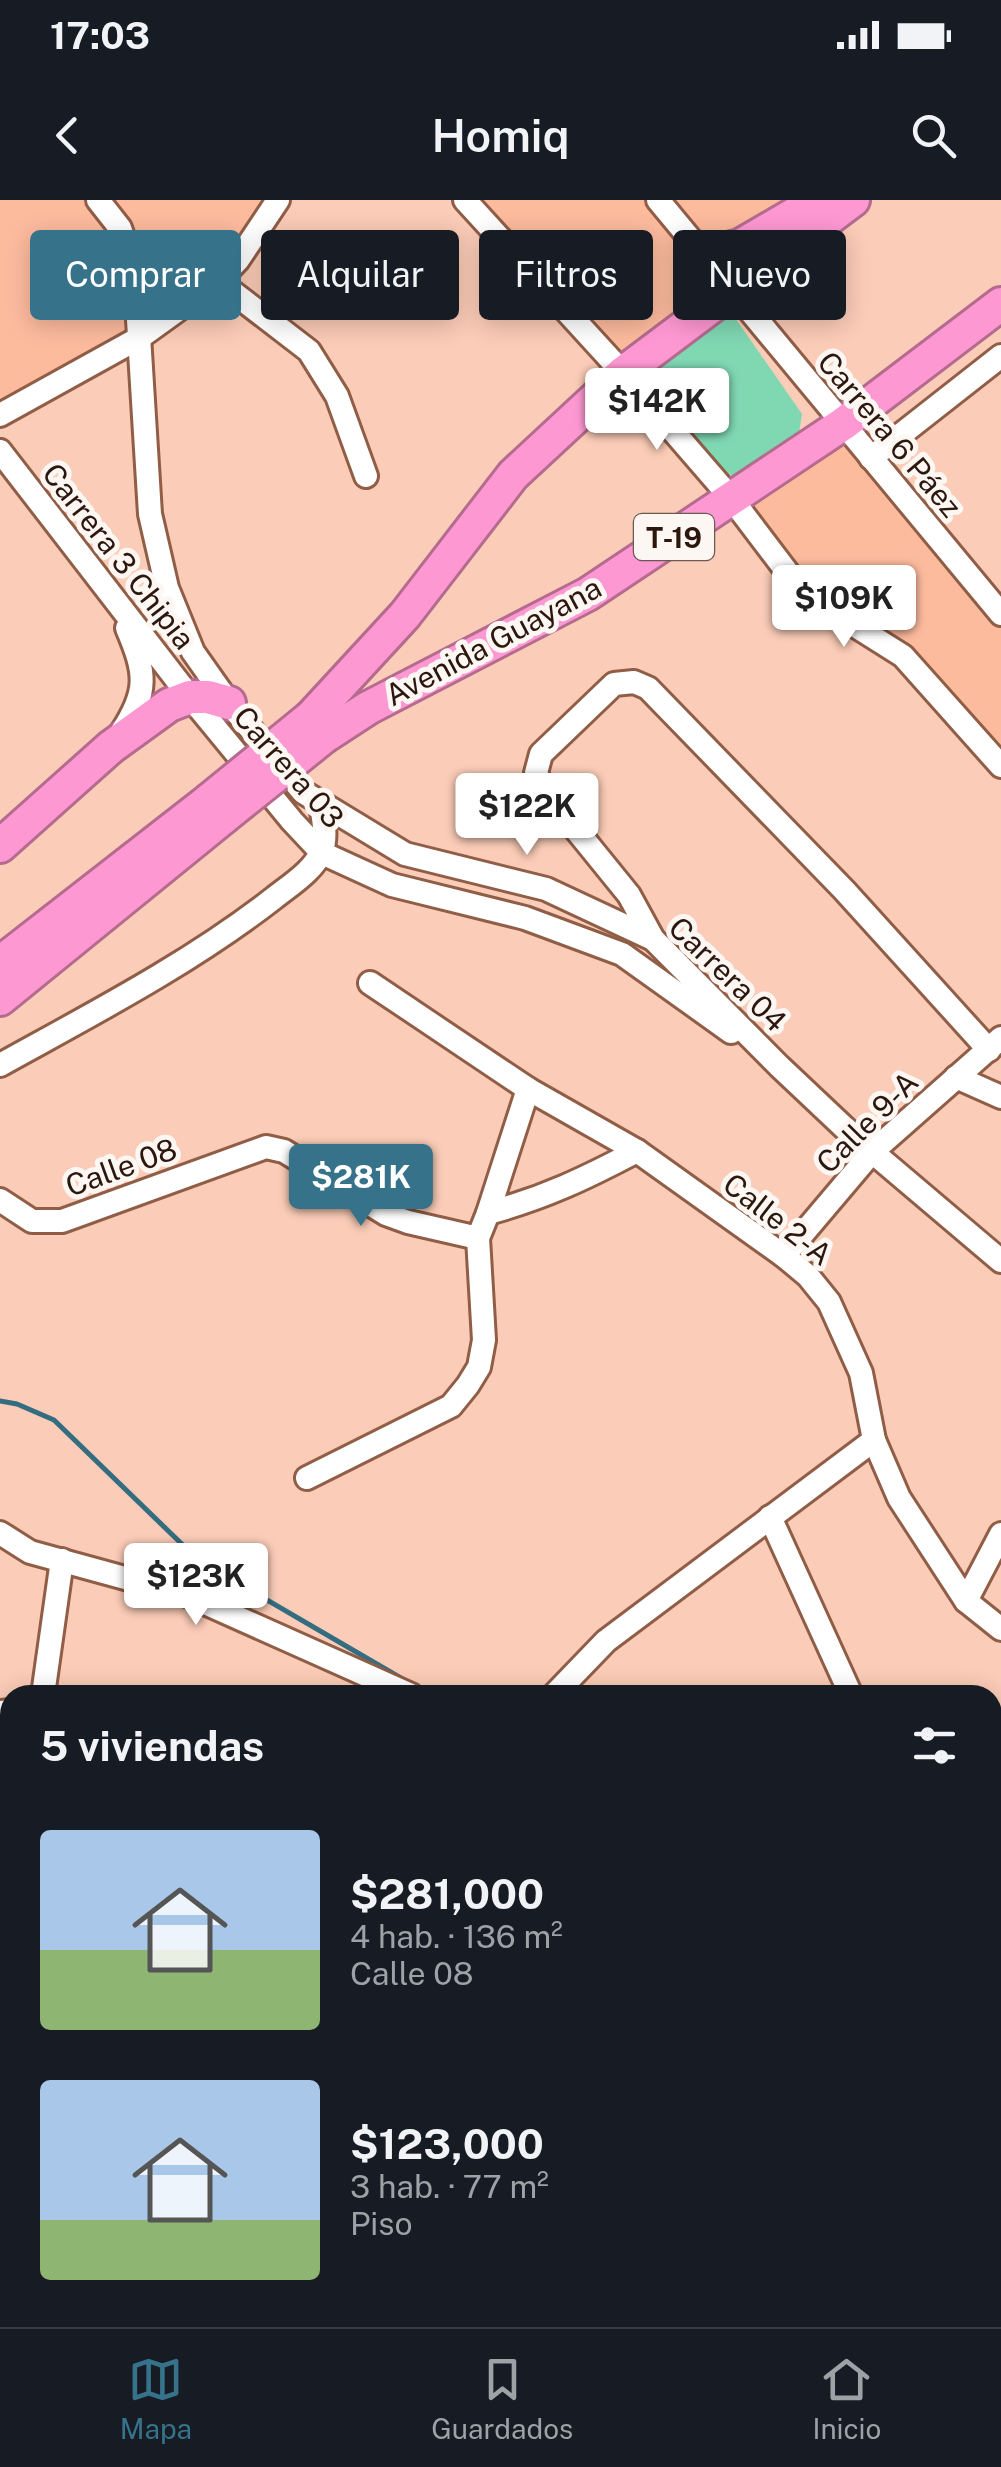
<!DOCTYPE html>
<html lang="es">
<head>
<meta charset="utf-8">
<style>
  :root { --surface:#171b24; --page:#20242c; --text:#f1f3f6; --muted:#9ea1a6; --line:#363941; --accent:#36738a }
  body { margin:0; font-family:"Public Sans",sans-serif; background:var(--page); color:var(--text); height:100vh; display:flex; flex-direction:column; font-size:38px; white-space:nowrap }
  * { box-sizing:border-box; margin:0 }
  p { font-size:32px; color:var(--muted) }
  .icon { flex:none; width:55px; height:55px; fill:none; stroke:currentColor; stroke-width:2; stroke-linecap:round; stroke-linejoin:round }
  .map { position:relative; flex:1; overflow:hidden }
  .panel { position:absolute; left:0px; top:1485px; width:1002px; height:642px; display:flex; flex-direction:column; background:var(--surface); border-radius:30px 30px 0 0; box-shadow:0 5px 25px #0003 }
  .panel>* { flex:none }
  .hud { position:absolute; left:30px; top:30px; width:942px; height:90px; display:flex; gap:20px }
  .price { position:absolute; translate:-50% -85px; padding:0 22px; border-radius:10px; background:#fff; color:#222; font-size:32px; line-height:65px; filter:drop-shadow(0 2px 5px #0008) }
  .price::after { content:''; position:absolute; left:50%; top:60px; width:30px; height:22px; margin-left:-15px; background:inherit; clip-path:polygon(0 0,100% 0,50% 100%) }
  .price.selected { background:var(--accent); color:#fff }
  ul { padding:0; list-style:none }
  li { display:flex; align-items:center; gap:30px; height:250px; padding:0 40px }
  li span { display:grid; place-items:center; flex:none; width:280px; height:200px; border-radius:10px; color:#555 }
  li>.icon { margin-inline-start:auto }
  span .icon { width:120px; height:120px; fill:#fffc; stroke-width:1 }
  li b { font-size:42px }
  h2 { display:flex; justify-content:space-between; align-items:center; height:120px; padding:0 40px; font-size:42px }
  .chip { padding:0 35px; border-radius:10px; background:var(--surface); box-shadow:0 5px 25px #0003; font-size:35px; line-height:90px }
  .chip.selected { background:var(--accent); color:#fff }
  .status { display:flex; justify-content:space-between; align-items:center; height:70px; padding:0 50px; background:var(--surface); direction:ltr }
  .status svg { height:28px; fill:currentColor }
  header { display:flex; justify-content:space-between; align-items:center; height:130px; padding:0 40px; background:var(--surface); font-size:45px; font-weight:600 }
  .dock { display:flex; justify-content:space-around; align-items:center; height:140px; border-top:2px solid var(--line); background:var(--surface); font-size:28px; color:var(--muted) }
  .dock a { display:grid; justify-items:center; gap:5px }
  .dock .selected { color:var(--accent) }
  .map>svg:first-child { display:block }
  .built { fill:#fdbb9e }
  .green { fill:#80d8b3 }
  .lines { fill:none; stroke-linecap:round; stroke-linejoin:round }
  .stream { stroke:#346d80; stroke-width:5 }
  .minor-casing { stroke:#905d46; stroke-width:28 }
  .highway-casing { stroke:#b46b8e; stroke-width:38 }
  .minor { stroke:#fff; stroke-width:22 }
  .highway { stroke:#fe98d3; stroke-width:32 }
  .highway-bridge-casing { stroke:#b46b8e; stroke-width:38; stroke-linecap:butt }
  .highway-bridge { stroke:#fe98d3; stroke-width:32 }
  .labels { text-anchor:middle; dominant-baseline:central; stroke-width:10; stroke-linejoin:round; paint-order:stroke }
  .shield { fill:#fdf7f4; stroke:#6b5a53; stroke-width:2.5 }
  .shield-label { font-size:28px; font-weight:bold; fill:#2c170e }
  .street-label { font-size:30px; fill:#2c170e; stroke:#fdf7f4 }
</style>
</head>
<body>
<div class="status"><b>17:03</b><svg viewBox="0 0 49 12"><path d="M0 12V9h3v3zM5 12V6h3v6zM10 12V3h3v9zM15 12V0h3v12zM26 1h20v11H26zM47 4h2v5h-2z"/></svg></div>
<header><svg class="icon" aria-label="back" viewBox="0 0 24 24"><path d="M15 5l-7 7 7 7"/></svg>Homiq<svg class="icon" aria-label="search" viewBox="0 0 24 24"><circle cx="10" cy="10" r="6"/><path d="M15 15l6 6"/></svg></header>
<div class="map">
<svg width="1001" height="2127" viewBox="0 0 1001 2127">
  <rect width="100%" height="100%" fill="#fbccb7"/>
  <g class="built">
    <path d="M0,0H278L238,60L0,215Z"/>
    <path d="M465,0H816L623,173Z"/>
    <path d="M843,224L1001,401V566L903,456L803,393L731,298Z"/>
  </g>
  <path class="green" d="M731,112L802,214L798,240L744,277L726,274L686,228L645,175Z"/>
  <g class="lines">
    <g class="stream">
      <path d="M0,1201L17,1204L54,1220L189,1351L250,1390L406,1481"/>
      <path d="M415,1486L435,1495"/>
      <path d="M992,1822L1001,1827"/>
    </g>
    <g class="minor-casing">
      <g id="minor">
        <path d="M98,0L120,28L135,71L150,314L167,388L193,452L229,503L303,592L405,654L546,689L653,739L779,866L850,933L1001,1061"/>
        <path d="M465,0L623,173L731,298L803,393L903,456L1001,566"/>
        <path d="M658,0L1001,414"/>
        <path d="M218,81L309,151L337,196L366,276"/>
        <path d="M0,215L139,138L218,81L238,60L278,0"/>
        <path d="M0,251L190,497L292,621L322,653L392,685L525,718L622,754L731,832"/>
        <path d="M871,258L1001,156"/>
        <path d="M121,533C149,491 146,473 127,428"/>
        <path d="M653,739L629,695L543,589L536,573L541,554L614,484L634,482L648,488L844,690L989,850"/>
        <path d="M370,783L528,889L637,951L784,1056L808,1076L829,1102L861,1173L874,1240L899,1298L966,1401L1001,1429"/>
        <path d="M0,865C94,813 189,764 274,698C289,686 315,670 322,650C327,636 323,619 321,605"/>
        <path d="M956,877L1001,897"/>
        <path d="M0,1000L32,1021H62L266,947L284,951L386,1014L408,1022L478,1038"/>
        <path d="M488,1013C544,998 586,978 637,951"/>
        <path d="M784,1056L872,952L1001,838"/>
        <path d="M307,1278L451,1206L468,1185L479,1167L484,1140L478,1038L488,1013L528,889"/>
        <path d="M770,1317L851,1495"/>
        <path d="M0,1333L30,1352L187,1395L411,1495"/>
        <path d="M966,1401L1001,1334"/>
        <path d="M43,1495L62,1360"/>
        <path d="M554,1495L606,1441L874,1240"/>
        <path d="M0,1512L10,1511"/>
        <path d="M6,1751L10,1726"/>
        <path d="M992,1753L1001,1748"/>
        <path d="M992,1848L1001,1858"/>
        <path d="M0,1926L10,1935"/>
        <path d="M0,1985L10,1981"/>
        <path d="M992,2032L1001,2028"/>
        <path d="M220,2118L225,2127"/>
        <path d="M824,2118L829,2127"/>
        <path d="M704,2127L740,2118"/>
      </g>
    </g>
    <g class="highway-casing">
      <g id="highway">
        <path d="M699,51L724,50L740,46L812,4L825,0"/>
        <path d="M311,517L405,415L513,275L623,173L853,0"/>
        <path d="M325,536L368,508L588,394L843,224L1001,104"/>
        <path d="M0,646L111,547L169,505L190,497H208L229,503"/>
        <path d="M0,763L208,601"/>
        <path d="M0,799L224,617"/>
      </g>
    </g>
    <use href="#minor" class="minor"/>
    <use href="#highway" class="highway"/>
    <g class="highway-bridge-casing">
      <g id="highway-bridge">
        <path d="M208,601L311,517"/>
        <path d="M224,617L325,536"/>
      </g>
    </g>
    <use href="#highway-bridge" class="highway-bridge"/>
  </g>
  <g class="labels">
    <rect class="shield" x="634" y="314" width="80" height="46" rx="8"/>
    <g class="shield-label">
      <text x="674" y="337">T-19</text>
    </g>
    <g class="street-label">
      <text transform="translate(890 234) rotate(50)">Carrera 6 Páez</text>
      <text transform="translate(119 356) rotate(52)">Carrera 3 Chipia</text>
      <text transform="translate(493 441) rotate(-28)">Avenida Guayana</text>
      <text transform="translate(289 567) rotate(49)">Carrera 03</text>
      <text transform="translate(728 774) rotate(44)">Carrera 04</text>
      <text transform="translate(867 922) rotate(-45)">Calle 9-A</text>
      <text transform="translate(121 967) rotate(-20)">Calle 08</text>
      <text transform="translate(778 1019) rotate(38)">Calle 2-A</text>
    </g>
  </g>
</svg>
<b class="price" style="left:657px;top:253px">$142K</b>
<b class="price" style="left:844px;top:450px">$109K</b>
<b class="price" style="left:527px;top:658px">$122K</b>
<b class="price selected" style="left:361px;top:1029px">$281K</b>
<b class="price" style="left:196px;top:1428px">$123K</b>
<div class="hud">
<a class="chip selected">Comprar</a>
<a class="chip">Alquilar</a>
<a class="chip">Filtros</a>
<a class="chip">Nuevo</a>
</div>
<section class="panel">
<h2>5 viviendas<svg class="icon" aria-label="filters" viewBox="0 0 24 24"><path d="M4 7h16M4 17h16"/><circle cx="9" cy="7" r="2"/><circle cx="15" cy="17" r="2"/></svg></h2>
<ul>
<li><span style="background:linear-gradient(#a9c7e8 60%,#8fb573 0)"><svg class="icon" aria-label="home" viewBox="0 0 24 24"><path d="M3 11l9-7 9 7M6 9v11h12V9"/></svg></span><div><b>$281,000</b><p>4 hab. · 136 m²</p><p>Calle 08</p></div></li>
<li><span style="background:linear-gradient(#a9c7e8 70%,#8fb573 0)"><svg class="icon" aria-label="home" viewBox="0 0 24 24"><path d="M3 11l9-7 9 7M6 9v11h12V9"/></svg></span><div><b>$123,000</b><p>3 hab. · 77 m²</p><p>Piso</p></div></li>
</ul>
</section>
</div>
<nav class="dock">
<a class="selected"><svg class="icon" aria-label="map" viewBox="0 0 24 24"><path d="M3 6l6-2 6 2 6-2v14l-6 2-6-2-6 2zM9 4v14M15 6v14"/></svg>Mapa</a>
<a><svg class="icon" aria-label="saved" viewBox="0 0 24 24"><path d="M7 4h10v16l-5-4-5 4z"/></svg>Guardados</a>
<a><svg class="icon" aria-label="home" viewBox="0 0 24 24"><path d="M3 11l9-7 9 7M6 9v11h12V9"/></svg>Inicio</a>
</nav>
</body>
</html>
